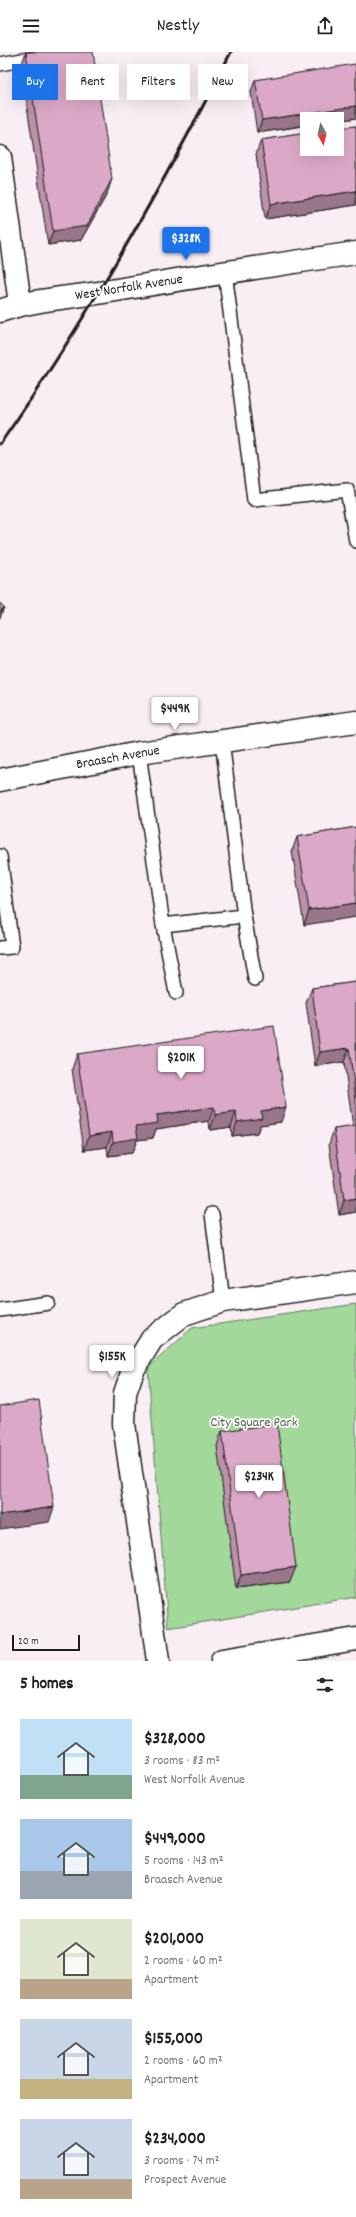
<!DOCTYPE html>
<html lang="en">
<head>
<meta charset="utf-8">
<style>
  :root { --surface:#fff; --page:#f2f2f2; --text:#222; --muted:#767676; --accent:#1a73e8 }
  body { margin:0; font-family:Dekko,sans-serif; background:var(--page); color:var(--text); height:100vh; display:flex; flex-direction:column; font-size:15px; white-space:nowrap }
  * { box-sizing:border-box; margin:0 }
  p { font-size:13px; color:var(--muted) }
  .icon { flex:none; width:22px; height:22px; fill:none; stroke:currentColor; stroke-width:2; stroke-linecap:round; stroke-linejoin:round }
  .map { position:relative; height:1609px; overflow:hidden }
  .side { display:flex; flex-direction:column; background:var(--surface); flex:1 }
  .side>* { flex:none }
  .guide { position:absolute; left:12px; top:12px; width:332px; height:36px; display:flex; gap:8px }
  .needle { width:26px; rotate:172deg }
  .buttons { position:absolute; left:300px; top:60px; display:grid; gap:8px }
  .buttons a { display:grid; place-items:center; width:44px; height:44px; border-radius:0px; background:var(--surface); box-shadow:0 4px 16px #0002; font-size:20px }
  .scale { position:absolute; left:12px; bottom:10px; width:68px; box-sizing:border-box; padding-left:4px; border:2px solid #1c1c1c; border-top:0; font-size:11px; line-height:14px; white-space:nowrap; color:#1c1c1c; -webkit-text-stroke:3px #fff; paint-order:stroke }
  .price { position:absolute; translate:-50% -34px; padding:0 9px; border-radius:4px; background:#fff; color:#222; font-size:13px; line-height:26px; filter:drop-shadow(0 1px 2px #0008) }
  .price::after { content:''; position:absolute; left:50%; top:24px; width:12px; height:9px; margin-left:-6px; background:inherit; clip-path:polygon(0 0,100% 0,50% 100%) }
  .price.current { background:var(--accent); color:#fff }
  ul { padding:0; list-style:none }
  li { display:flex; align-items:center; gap:12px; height:100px; padding:0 20px }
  li span { display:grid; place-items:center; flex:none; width:112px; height:80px; border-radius:0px; color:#555 }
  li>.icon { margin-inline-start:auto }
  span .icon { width:48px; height:48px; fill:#fffc; stroke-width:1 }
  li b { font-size:17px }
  h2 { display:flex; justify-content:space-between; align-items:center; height:48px; padding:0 20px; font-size:17px }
  .pill { padding:0 14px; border-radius:0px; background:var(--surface); box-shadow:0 4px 16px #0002; font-size:14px; line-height:36px }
  .pill.current { background:var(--accent); color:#fff }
  header { display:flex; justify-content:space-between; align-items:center; height:52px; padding:0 20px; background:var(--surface); font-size:18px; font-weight:600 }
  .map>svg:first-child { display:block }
  .green { fill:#a3d89b; stroke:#607a5c }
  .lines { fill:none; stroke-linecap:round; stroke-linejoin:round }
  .lane-casing { stroke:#1c1c1c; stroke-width:16 }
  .street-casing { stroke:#1c1c1c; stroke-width:25 }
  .secondary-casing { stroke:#1c1c1c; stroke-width:25 }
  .lane { stroke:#fff; stroke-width:13 }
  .street { stroke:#fff; stroke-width:22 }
  .secondary { stroke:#fff; stroke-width:22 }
  .rail { stroke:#1c1c1c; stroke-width:3 }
  .wall { fill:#bc91ab; stroke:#1c1c1c }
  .shaded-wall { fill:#99768b; stroke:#1c1c1c }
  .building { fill:#dba9c7; stroke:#1c1c1c }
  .labels { text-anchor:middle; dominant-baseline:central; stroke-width:3.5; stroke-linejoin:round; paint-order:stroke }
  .street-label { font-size:14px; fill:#1c1c1c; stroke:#fff }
  .park-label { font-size:14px; fill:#4b5e48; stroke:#fff }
</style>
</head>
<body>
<header><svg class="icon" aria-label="menu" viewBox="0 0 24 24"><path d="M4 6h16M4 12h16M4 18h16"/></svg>Nestly<svg class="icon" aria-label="share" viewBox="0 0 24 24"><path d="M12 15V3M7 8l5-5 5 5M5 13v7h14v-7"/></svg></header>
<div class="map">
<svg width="356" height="1609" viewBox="0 0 356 1609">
  <rect width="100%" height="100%" fill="#f8eef4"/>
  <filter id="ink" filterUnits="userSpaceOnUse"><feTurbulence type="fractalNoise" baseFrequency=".025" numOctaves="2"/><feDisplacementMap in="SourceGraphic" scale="8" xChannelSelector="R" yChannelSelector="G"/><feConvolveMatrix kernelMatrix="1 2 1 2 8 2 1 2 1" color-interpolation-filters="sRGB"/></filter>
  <g filter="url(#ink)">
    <path class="green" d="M356,1252V1545L168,1576L148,1316L192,1276Z"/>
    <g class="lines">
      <g class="lane-casing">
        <g id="lane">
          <path d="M0,12L67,0"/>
          <path d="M225,220L254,448L347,438L356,489"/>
          <path d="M139,701L163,873L244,864L222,689"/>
          <path d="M0,804L12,895L0,896"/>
          <path d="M244,864L255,927"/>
          <path d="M163,873L176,941"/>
          <path d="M212,1162L223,1249"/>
          <path d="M0,1258L48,1251"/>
        </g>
      </g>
      <g class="street-casing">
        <g id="street">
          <path d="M0,105L20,252"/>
          <path d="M0,728L139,701L356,670"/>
          <path d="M158,1609L124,1372L125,1341L133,1318L152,1287L184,1262L223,1249L356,1230"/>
          <path d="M222,1609L356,1587"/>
        </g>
      </g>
      <g class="secondary-casing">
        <path id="secondary" d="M0,259C33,247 69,246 104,240C188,226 272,213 356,201"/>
      </g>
      <use href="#lane" class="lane"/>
      <use href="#street" class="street"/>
      <use href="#secondary" class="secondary"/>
      <path class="rail" d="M0,392C87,268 162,135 231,0"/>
    </g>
    <g class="wall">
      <path d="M26,0L107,142L81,188L48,193L21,14Z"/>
      <path d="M356,16V66L257,81L251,40L255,28Z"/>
      <path d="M356,74V153L265,167L256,102L261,88Z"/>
      <path d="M356,775L304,873L292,799L297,785Z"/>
      <path d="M356,930V1160L339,1163L329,1092L334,1077L353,1075L344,1010L315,1014L306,951L312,936Z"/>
      <path d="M77,1002L281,1070L260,1073L257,1081L232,1084L231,1075L210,1078L209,1069L156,1077L153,1086L137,1088L132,1101L108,1104L107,1095L84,1098L72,1017Z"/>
      <path d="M222,1379L290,1530L236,1537L217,1394Z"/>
    </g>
    <g class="shaded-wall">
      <path d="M356,54V66L337,69V67H307V73L257,81L262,68Z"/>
      <path d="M112,127L107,142L81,188L48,193L53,179Z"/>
      <path d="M356,139V153L265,167L271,152Z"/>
      <path d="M4,555L0,566V560Z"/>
      <path d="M356,851V865L304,873L309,858Z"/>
      <path d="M349,996L344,1010L315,1014L320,1000Z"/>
      <path d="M214,1055L209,1069L156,1077L153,1086L137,1088L132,1101L108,1104L113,1090L136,1074L157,1063Z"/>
      <path d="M286,1055L281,1070L260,1073L257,1081L232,1084L237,1070L261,1059Z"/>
      <path d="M236,1060L231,1075L210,1078L215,1063Z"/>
      <path d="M112,1080L107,1095L84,1098L89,1084Z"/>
      <path d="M356,1146V1160L339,1163L344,1148Z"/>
      <path d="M54,1455L49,1470L0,1477V1463Z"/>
      <path d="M296,1515L290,1530L236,1537L241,1523Z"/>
    </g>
    <g class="building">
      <path d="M26,0H93L112,127L87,174L53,179Z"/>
      <path d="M355,12L356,16V54L262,68L255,28Z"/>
      <path d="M356,74V139L271,152L261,88L307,81V97H337V76Z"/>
      <path d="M0,551L4,555L0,560Z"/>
      <path d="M356,775V851L309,858L297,785Z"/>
      <path d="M356,930V1046L349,996L320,1000L312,936Z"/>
      <path d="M274,974L286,1055L261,1059L262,1066L237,1070L236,1060L215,1063L214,1055L157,1063L158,1071L136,1074L138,1086L113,1090L112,1080L89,1084L77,1002Z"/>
      <path d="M356,1074V1146L344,1148L334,1077Z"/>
      <path d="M39,1348L54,1455L0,1463V1354Z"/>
      <path d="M277,1372L296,1515L241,1523L222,1379Z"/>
    </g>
  </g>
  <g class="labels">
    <g class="street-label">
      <text transform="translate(129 236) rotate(-9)">West Norfolk Avenue</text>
      <text transform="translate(118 706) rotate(-10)">Braasch Avenue</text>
    </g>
    <g class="park-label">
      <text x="254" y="1371">City Square Park</text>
    </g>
  </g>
</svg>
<div class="buttons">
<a><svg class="needle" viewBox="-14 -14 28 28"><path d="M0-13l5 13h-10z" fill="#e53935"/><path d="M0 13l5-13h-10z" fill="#767676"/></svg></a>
</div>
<div class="scale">20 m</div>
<b class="price current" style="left:186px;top:209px">$328K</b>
<b class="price" style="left:175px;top:679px">$449K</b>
<b class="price" style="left:181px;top:1028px">$201K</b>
<b class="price" style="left:112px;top:1327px">$155K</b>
<b class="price" style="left:259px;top:1447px">$234K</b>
<div class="guide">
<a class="pill current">Buy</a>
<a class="pill">Rent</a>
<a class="pill">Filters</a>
<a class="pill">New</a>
</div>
</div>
<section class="side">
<h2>5 homes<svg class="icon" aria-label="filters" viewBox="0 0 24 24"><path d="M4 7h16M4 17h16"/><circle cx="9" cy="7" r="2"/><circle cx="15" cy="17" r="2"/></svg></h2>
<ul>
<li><span style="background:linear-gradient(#bfe0f5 70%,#7fa58c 0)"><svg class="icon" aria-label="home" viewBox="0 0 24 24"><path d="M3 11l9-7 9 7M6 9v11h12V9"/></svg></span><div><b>$328,000</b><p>3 rooms · 83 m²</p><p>West Norfolk Avenue</p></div></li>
<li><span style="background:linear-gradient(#a9c7e8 65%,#9aa5b1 0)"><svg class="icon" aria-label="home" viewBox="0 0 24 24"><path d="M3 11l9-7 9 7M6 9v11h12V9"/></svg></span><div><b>$449,000</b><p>5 rooms · 143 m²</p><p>Braasch Avenue</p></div></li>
<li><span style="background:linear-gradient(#dfe7d0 75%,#b9a48a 0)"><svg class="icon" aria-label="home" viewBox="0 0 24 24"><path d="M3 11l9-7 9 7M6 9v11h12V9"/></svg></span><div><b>$201,000</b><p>2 rooms · 60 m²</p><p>Apartment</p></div></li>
<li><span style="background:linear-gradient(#c9d6e8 75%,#c2b280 0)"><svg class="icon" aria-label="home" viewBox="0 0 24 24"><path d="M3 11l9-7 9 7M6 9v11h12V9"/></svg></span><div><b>$155,000</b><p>2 rooms · 60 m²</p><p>Apartment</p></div></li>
<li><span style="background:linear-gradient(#c9d6e8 75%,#b9a48a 0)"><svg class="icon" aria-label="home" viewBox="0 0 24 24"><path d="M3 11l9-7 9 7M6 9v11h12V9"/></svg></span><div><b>$234,000</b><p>3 rooms · 74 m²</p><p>Prospect Avenue</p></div></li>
</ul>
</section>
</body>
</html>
